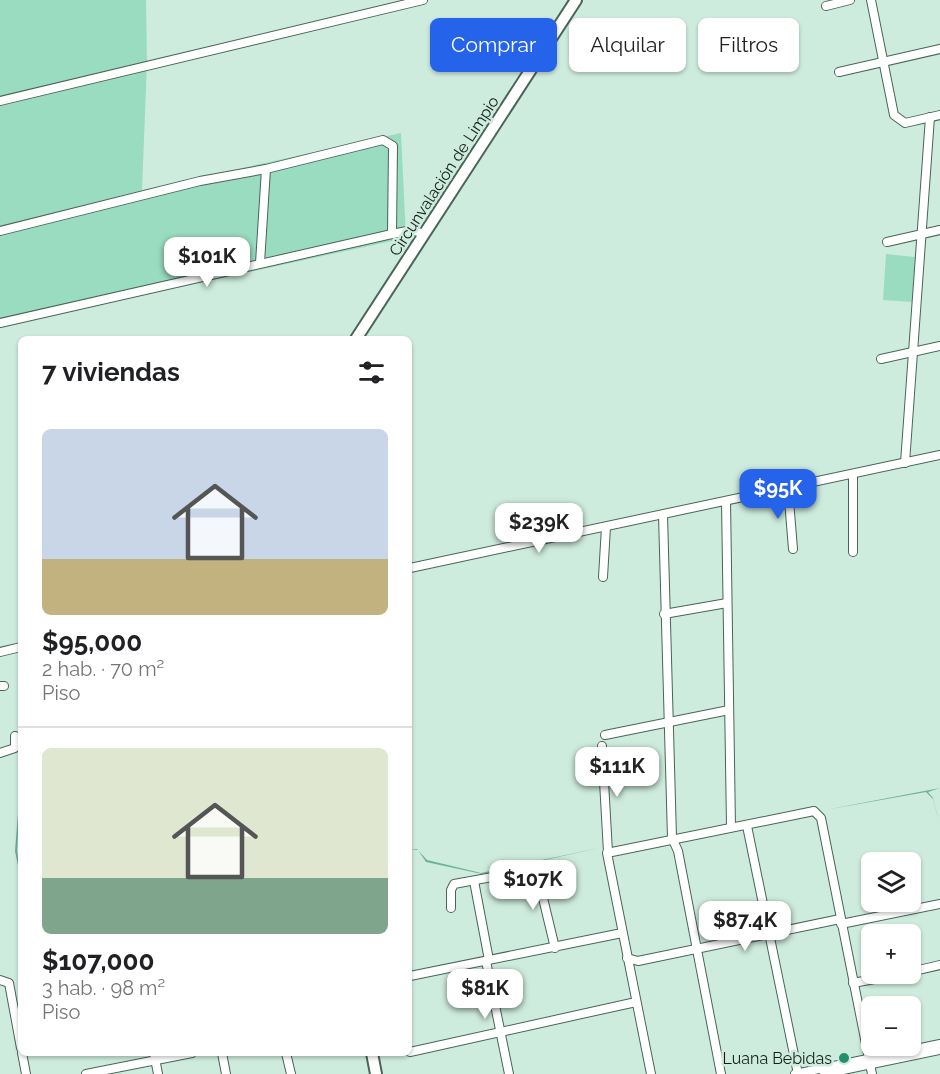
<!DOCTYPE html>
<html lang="es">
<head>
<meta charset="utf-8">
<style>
  :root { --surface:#fff; --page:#f6f6f6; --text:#202124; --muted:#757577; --line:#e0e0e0; --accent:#2563eb }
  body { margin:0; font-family:Raleway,sans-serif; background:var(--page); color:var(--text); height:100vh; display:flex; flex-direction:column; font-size:22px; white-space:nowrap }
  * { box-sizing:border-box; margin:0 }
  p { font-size:20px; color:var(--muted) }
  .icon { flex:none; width:33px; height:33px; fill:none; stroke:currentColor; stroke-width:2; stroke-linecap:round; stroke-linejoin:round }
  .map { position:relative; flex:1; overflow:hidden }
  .panel { position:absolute; left:18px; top:336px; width:394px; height:720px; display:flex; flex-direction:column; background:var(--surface); border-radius:9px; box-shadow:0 2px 4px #0004 }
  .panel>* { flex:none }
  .hud { position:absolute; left:430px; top:18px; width:418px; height:54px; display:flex; gap:12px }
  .fabs { position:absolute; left:861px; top:852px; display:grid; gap:12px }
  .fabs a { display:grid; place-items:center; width:60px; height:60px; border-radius:9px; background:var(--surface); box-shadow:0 2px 4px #0004; font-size:30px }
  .price { position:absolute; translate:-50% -51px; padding:0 14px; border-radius:12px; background:#fff; color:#222; font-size:20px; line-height:39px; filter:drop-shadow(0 2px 3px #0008) }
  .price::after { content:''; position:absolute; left:50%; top:36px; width:18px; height:14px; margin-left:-9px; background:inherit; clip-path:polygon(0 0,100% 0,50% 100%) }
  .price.selected { background:var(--accent); color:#fff }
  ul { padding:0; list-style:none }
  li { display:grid; align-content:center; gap:12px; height:318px; padding:0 24px }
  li+li { border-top:2px solid var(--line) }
  li span { display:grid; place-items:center; height:186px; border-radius:9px; color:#555 }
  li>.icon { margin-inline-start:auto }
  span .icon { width:108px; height:108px; fill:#fffc; stroke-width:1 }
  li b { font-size:26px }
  h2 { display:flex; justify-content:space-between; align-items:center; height:72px; padding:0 24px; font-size:26px }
  .tag { padding:0 21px; border-radius:9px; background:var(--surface); box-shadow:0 2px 4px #0004; font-size:21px; line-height:54px }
  .tag.selected { background:var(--accent); color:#fff }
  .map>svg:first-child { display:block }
  .green { fill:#9adcc0 }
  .water { fill:#6bb296 }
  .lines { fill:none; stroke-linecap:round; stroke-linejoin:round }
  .minor-casing { stroke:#496459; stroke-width:10 }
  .highway-casing { stroke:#496459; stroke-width:14 }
  .minor { stroke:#fff; stroke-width:8 }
  .highway { stroke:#fff; stroke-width:10 }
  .poi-dot { fill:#258e6c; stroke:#ceecde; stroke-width:2 }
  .labels { text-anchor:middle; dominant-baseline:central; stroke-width:5; stroke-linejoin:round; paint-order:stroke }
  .street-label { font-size:16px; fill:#131e19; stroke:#ceecde }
  .poi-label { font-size:16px; fill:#131e19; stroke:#ceecde; text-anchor:end }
</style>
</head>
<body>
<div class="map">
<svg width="940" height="1074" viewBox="0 0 940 1074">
  <rect width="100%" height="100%" fill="#ceecde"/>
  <g class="green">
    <path d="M0,0H146L147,63L142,190L401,133L406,238L0,326Z"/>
    <path d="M886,254L915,257L912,302L883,300Z"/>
  </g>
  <g class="water">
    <path d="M21,777L17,851L21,880L15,851Z"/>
    <path d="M940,788L928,792L933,798L940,826L933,799L926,792L825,810Z"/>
    <path d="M603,847L482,874L426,862L418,850L410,849H417L427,860L481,873Z"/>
  </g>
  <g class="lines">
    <g class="minor-casing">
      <g id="minor">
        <path d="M871,0L894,115L905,123L940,115"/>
        <path d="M826,6L850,0"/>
        <path d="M839,72L940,49"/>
        <path d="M0,101L423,0"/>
        <path d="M0,231L200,181L266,169L383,140L393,146L392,234"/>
        <path d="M887,242L940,230"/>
        <path d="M260,263L266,169"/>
        <path d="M0,323L392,234L412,230L424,234"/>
        <path d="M881,359L940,346"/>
        <path d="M905,463L930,117"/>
        <path d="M788,488L793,549"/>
        <path d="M726,501L731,827"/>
        <path d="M663,515L672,838L678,851L721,1074"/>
        <path d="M853,552V474"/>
        <path d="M410,568L940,455"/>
        <path d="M603,577L606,527"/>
        <path d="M664,614L727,603"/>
        <path d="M0,652L21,647"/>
        <path d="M0,686H4"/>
        <path d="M605,735L729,710"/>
        <path d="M602,746L608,852"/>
        <path d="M0,753L15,748V736"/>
        <path d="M747,826L798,1074"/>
        <path d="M474,881L489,960"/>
        <path d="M451,908V890L454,884L536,869L555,948"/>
        <path d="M841,924L940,904"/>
        <path d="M627,958L638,961L840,919"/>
        <path d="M486,961L509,1074"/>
        <path d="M910,972L940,965"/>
        <path d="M410,976L622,933"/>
        <path d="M0,980L9,983L21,1048"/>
        <path d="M853,983L901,974"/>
        <path d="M410,1052L636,1002"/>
        <path d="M22,1053L26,1074"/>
        <path d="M154,1053L158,1074"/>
        <path d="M222,1053L226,1074"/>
        <path d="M286,1053L291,1074"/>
        <path d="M86,1074L192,1053"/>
        <path d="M651,1074L607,853L814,811L821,818L872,1074"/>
        <path d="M795,1074L940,1044"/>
        <path d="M824,1074L940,1050"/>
      </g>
    </g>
    <g class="highway-casing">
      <g id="highway">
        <path d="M356,339L576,0"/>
        <path d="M372,1053L376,1074"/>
      </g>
    </g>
    <use href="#minor" class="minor"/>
    <use href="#highway" class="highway"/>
  </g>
  <circle class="poi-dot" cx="844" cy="1058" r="6"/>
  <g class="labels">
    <g class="street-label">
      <text transform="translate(444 176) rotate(-57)">Circunvalación de Limpio</text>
    </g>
    <g class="poi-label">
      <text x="832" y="1058">Luana Bebidas</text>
    </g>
  </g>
</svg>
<div class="fabs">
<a><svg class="icon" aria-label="layers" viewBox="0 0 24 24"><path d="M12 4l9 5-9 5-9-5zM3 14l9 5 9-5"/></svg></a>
<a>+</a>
<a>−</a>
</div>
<b class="price" style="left:207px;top:288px">$101K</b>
<b class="price selected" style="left:778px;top:520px">$95K</b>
<b class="price" style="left:539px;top:554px">$239K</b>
<b class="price" style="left:617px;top:798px">$111K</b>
<b class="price" style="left:533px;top:911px">$107K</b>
<b class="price" style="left:745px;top:952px">$87.4K</b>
<b class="price" style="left:485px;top:1020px">$81K</b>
<div class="hud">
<a class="tag selected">Comprar</a>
<a class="tag">Alquilar</a>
<a class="tag">Filtros</a>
</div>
<section class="panel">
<h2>7 viviendas<svg class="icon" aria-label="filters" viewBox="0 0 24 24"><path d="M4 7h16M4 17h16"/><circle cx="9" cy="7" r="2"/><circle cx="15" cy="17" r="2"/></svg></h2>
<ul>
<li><span style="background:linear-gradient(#c9d6e8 70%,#c2b280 0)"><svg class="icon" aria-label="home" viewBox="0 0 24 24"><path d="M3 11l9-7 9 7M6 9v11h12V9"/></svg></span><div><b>$95,000</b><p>2 hab. · 70 m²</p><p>Piso</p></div></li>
<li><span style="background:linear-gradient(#dfe7d0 70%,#7fa58c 0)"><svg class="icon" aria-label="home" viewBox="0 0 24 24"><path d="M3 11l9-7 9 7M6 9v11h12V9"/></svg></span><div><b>$107,000</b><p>3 hab. · 98 m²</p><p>Piso</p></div></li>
</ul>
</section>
</div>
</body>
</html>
